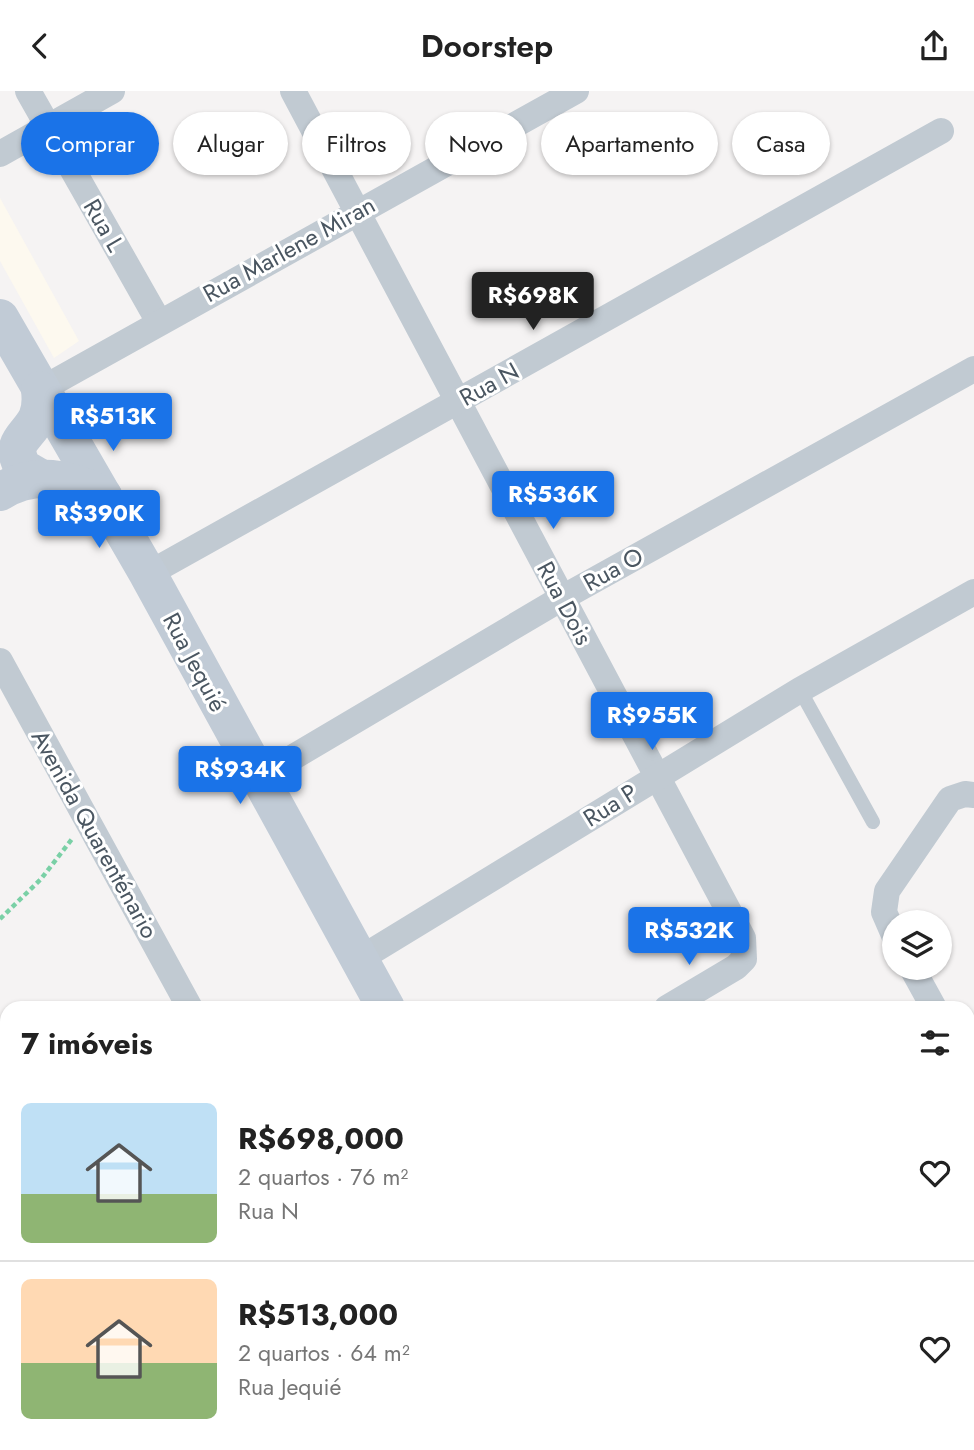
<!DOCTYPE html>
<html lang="pt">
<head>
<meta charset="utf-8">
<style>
  :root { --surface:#fff; --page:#f2f2f2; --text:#222; --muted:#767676; --line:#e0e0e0; --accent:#1a73e8 }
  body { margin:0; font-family:Jost,sans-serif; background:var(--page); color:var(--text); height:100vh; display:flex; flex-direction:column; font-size:26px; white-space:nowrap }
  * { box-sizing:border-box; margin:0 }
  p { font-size:23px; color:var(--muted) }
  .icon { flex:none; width:38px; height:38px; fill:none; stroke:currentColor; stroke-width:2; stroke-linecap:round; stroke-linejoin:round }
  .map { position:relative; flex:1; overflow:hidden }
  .sheet { position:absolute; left:0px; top:910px; width:975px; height:450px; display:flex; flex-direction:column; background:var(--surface); border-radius:21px 21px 0 0; box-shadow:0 2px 5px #0004 }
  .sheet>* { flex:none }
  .banner { position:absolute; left:21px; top:21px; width:933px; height:63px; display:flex; gap:14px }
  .buttons { position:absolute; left:882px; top:819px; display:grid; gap:14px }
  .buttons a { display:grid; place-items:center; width:70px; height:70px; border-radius:50%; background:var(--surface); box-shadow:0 2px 5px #0004; font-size:35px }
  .price { position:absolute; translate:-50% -60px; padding:0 16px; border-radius:7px; background:var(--accent); color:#fff; font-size:23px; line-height:46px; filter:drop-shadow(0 2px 4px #0008) }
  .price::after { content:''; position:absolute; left:50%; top:42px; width:21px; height:16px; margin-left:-10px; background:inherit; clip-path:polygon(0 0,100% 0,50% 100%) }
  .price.current { background:#222; color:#fff }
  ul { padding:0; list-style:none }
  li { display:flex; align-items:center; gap:21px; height:175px; padding:0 21px }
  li+li { border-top:2px solid var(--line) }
  li span { display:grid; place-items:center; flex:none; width:196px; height:140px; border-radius:10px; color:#555 }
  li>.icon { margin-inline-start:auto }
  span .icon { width:84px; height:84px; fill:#fffc; stroke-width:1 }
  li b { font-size:30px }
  h2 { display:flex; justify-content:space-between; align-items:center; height:84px; padding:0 21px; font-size:30px }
  .tag { padding:0 24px; border-radius:32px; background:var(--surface); box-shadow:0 2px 5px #0004; font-size:24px; line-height:63px }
  .tag.current { background:var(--accent); color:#fff }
  header { display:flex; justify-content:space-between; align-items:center; height:91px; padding:0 21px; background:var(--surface); font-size:32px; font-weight:600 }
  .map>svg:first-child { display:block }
  .commercial { fill:#fdf9ef }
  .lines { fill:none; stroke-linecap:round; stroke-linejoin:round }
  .path { stroke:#7ad0a6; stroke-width:4.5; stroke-dasharray:5 3.5; stroke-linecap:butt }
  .lane { stroke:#c1cad2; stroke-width:14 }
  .street { stroke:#c1cad2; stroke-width:26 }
  .secondary { stroke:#c1cbd6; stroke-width:38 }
  .labels { text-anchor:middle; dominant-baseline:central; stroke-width:6; stroke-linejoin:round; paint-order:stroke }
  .street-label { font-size:24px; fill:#4a5661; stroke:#fff }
</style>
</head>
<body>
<header><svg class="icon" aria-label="back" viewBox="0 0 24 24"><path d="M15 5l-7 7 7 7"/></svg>Doorstep<svg class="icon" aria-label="share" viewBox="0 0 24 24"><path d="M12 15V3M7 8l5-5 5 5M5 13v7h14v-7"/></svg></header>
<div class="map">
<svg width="974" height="1359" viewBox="0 0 974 1359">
  <rect width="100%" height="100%" fill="#f5f3f3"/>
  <path class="commercial" d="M0,107L79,250L54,267L0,170Z"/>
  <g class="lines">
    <path class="path" d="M0,828L41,788L72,748"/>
    <path class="lane" d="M800,599L873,731"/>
    <g class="street">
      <path d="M28,0L159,231"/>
      <path d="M293,0L743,847L744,868L736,876L667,917"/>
      <path d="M0,63L112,0"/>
      <path d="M40,299L576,0"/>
      <path d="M148,483L941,40"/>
      <path d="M0,570L190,917"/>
      <path d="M258,687L562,507L974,278"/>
      <path d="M894,844L884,821L887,800L950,708L965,703L974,704"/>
      <path d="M358,869L800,599L974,501"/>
      <path d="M912,877L934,917"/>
      <path d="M968,977L974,989"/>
      <path d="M0,1007L7,1012"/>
      <path d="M968,1145L974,1142"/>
      <path d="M968,1311L974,1322"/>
      <path d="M0,1332L7,1320"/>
      <path d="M444,1353L448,1359"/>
      <path d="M809,1353L813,1359"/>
      <path d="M288,1359L293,1353"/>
    </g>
    <g class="secondary">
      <path d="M0,227L148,483L386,917"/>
      <path d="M40,299C41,308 41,318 37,327C27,347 8,351 23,377L42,388"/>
      <path d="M0,401C33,380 71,386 103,405"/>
      <path d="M628,1353L631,1359"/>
    </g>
  </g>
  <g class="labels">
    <g class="street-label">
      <text transform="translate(104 134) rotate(60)">Rua L</text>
      <text transform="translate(289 158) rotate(-29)">Rua Marlene Miran</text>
      <text transform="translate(489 293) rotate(-29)">Rua N</text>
      <text transform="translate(613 478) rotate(-29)">Rua O</text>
      <text transform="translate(565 512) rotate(62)">Rua Dois</text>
      <text transform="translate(195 571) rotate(62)">Rua Jequié</text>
      <text transform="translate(610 714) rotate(-32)">Rua P</text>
      <text transform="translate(95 743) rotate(61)">Avenida Quarenténario</text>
    </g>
  </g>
</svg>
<div class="buttons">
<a><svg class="icon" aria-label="layers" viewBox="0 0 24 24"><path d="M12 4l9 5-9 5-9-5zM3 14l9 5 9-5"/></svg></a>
</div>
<b class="price current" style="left:533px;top:241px">R$698K</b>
<b class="price" style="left:113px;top:362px">R$513K</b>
<b class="price" style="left:553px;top:440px">R$536K</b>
<b class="price" style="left:99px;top:459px">R$390K</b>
<b class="price" style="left:652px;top:661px">R$955K</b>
<b class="price" style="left:240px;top:715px">R$934K</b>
<b class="price" style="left:689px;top:876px">R$532K</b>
<div class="banner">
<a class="tag current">Comprar</a>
<a class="tag">Alugar</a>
<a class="tag">Filtros</a>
<a class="tag">Novo</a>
<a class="tag">Apartamento</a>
<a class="tag">Casa</a>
</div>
<section class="sheet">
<h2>7 imóveis<svg class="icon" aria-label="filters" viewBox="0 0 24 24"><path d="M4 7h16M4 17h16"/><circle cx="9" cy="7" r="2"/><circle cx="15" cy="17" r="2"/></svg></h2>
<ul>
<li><span style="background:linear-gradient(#bfe0f5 65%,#8fb573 0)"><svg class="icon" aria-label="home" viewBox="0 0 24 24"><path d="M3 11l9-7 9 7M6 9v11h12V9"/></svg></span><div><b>R$698,000</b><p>2 quartos · 76 m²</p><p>Rua N</p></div><svg class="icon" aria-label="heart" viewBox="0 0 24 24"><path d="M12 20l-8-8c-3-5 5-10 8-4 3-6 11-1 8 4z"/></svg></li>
<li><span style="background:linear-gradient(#ffd9b3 60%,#8fb573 0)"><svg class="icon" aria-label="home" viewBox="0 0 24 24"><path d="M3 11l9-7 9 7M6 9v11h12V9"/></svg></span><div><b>R$513,000</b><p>2 quartos · 64 m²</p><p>Rua Jequié</p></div><svg class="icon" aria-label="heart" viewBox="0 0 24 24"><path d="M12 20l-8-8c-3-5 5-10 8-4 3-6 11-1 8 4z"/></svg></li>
</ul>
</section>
</div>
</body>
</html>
